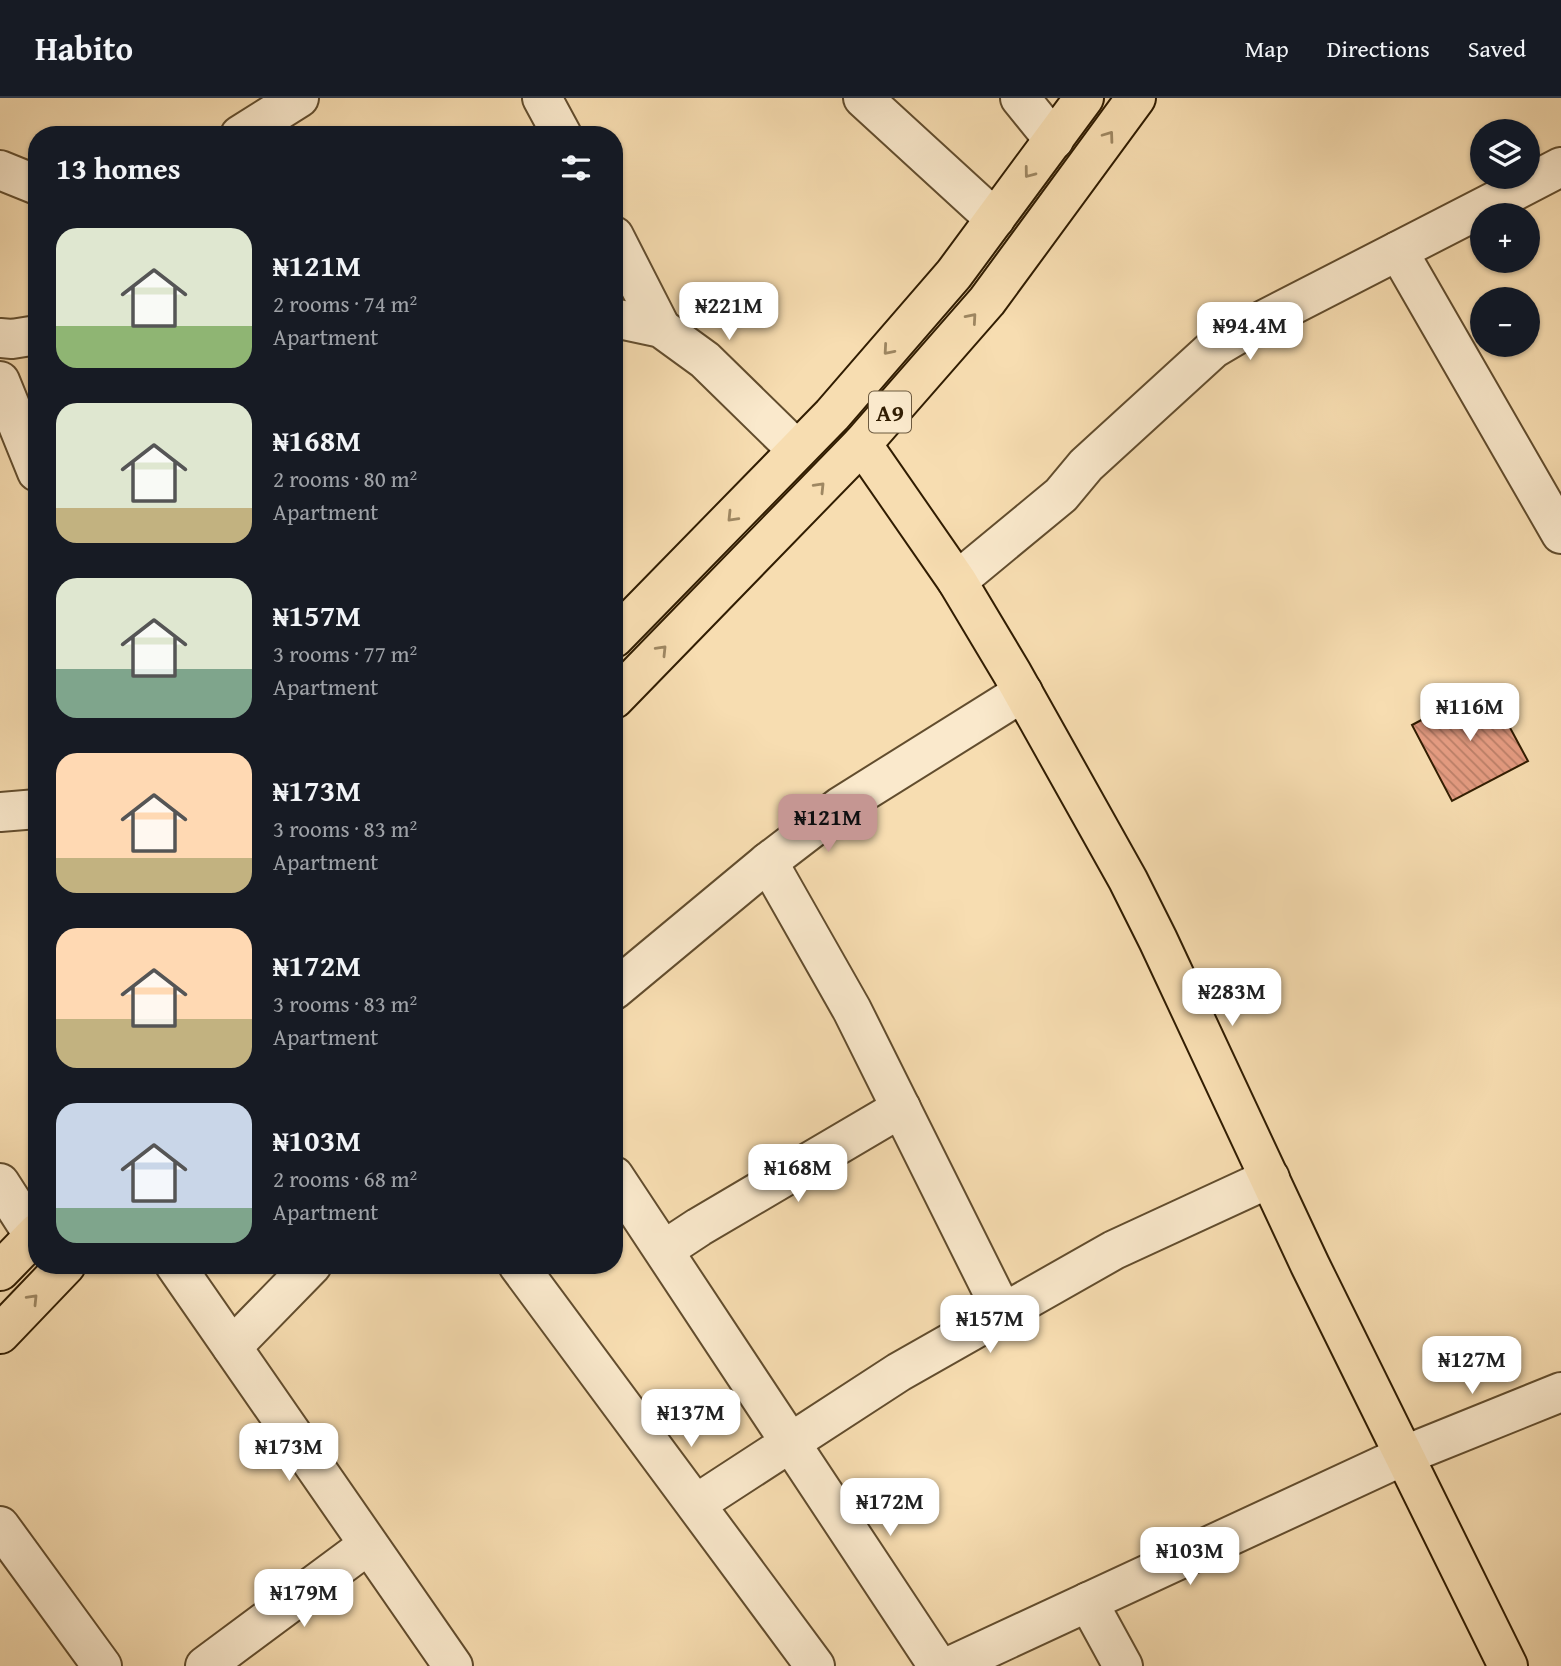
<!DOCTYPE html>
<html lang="en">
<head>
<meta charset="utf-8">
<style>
  :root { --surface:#171b24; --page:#242831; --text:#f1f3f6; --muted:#9ea1a6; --line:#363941; --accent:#c59692 }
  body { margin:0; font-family:"Gentium Book Plus",serif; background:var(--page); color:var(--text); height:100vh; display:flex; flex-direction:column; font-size:26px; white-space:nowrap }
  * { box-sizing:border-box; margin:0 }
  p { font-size:23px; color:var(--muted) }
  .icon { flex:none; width:38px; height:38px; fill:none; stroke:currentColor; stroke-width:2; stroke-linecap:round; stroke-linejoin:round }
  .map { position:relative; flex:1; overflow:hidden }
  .panel { position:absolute; left:28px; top:28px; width:595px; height:1148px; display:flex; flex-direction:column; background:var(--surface); border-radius:28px; box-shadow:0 2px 5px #0004 }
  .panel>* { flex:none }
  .fabs { position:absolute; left:1470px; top:21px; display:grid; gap:14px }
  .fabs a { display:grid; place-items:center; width:70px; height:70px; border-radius:50%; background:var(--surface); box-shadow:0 2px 5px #0004; font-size:35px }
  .price { position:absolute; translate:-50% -60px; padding:0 16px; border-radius:14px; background:#fff; color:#222; font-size:23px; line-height:46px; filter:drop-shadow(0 2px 4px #0008) }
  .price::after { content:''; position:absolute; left:50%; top:42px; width:21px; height:16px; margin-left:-10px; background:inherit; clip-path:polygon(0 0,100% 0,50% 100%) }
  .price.active { background:var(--accent); color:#111 }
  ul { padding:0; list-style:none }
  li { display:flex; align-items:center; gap:21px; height:175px; padding:0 28px }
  li span { display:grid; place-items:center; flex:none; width:196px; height:140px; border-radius:21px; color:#555 }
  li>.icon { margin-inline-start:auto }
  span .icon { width:84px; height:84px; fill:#fffc; stroke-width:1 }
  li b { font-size:30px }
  h2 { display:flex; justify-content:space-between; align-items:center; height:84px; padding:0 28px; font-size:30px }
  header { display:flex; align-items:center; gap:42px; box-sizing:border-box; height:98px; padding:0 35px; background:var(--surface); border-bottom:2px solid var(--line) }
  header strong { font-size:33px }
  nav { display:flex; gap:38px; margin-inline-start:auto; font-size:24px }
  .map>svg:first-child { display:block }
  .building { fill:url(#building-back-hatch); stroke:#311d02; stroke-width:2 }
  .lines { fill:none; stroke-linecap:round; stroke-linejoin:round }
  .minor-casing { stroke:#624d2e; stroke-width:42 }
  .major-casing { stroke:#311d02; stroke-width:42 }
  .highway-casing { stroke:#311d02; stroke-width:42 }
  .minor { stroke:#fae9cc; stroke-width:38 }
  .major { stroke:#f7ddb1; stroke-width:38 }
  .highway { stroke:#f7ddb1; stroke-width:38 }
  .oneway { stroke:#9e8762 }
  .labels { text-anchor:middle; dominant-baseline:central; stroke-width:6; stroke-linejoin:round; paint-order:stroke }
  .shield { fill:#fae9cc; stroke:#6d5a3f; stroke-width:2 }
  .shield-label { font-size:24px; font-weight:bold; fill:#311d02 }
</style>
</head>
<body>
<header>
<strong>Habito</strong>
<nav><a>Map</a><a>Directions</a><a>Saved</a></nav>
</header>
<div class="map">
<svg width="1561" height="1568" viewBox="0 0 1561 1568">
  <defs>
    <pattern id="building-back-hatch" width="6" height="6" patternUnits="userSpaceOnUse" patternTransform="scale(1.75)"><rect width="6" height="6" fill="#e59c82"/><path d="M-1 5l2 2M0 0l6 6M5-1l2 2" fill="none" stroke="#ba7f68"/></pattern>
  </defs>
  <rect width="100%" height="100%" fill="#f7ddb1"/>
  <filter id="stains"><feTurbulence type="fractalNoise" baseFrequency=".00286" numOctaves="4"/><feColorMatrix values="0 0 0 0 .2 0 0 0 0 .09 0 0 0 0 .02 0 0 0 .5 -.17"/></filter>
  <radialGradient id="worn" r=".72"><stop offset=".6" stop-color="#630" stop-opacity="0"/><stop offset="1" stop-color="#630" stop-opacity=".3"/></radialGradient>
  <path class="building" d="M1487,587L1528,663L1452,703L1412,627Z"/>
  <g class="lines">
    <g class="minor-casing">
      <g id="minor">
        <path d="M542,0L562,37"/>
        <path d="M863,0L995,121"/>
        <path d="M1020,0L1054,42"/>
        <path d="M240,37L299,0"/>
        <path d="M0,72L37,87"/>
        <path d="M614,138L661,230"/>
        <path d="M1398,153L1561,436"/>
        <path d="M614,220L661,230L705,262L797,352"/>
        <path d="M0,240L12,241L37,237"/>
        <path d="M0,283L37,374"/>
        <path d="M957,483L1061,397L1086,367L1213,251L1252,228L1561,69"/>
        <path d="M0,714L37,711"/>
        <path d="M768,764L852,912L1003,1215"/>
        <path d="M614,892L768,764L841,708L1023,594"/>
        <path d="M614,1078L938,1568"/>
        <path d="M0,1085L34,1138"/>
        <path d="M664,1152L699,1129L901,1010"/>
        <path d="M175,1167L453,1568"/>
        <path d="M518,1167L815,1568"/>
        <path d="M232,1249L312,1167"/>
        <path d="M696,1406L899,1274L1003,1215L1114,1152L1270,1080"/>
        <path d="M0,1428L102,1568"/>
        <path d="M1088,1504L1123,1568"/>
        <path d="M205,1568L368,1447"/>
        <path d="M950,1568L1405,1357L1561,1294"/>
      </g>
    </g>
    <g class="major-casing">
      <path id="major" d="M862,346L957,483L1012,575L1128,782L1158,842L1310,1167L1508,1568"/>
    </g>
    <g class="highway-casing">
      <g id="highway">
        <path d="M614,540L832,317L954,176L1084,0"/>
        <path d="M614,601L862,346L987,203L1136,0"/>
        <path d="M0,1173L37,1135"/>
        <path d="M0,1236L66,1167"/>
      </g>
    </g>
    <use href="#minor" class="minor"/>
    <use href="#major" class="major"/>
    <use href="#highway" class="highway"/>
  </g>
  <defs><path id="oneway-chevron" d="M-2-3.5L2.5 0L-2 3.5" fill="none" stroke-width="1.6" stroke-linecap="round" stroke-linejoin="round" transform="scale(1.75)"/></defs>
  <g class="oneway">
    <use href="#oneway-chevron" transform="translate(1109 38) rotate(-54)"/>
    <use href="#oneway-chevron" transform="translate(1029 75) rotate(127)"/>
    <use href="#oneway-chevron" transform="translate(972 220) rotate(-49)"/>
    <use href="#oneway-chevron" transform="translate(888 252) rotate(131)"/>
    <use href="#oneway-chevron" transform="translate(820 389) rotate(-46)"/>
    <use href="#oneway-chevron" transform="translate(732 419) rotate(134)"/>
    <use href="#oneway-chevron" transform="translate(662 552) rotate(-46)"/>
    <use href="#oneway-chevron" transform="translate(33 1201) rotate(-46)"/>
  </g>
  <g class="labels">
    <rect class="shield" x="869" y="293.5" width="42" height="41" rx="5"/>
    <g class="shield-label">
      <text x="890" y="314">A9</text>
    </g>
  </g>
  <rect width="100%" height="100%" filter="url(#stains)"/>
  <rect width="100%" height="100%" fill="url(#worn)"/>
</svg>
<div class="fabs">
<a><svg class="icon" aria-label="layers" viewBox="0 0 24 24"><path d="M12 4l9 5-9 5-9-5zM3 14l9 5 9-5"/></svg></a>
<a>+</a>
<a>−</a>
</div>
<b class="price" style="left:729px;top:244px">₦221M</b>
<b class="price" style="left:1250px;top:264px">₦94.4M</b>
<b class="price" style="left:1470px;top:645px">₦116M</b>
<b class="price active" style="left:828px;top:756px">₦121M</b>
<b class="price" style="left:1232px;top:930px">₦283M</b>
<b class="price" style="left:798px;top:1106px">₦168M</b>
<b class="price" style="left:990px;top:1257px">₦157M</b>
<b class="price" style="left:1472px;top:1298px">₦127M</b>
<b class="price" style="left:691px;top:1351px">₦137M</b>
<b class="price" style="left:289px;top:1385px">₦173M</b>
<b class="price" style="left:890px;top:1440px">₦172M</b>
<b class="price" style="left:1190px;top:1489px">₦103M</b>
<b class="price" style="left:304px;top:1531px">₦179M</b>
<section class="panel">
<h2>13 homes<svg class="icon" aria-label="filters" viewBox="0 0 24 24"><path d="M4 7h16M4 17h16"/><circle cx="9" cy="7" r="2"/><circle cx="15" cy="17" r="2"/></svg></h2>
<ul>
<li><span style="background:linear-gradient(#dfe7d0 70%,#8fb573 0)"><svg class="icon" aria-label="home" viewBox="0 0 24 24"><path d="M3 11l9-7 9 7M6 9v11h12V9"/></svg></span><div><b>₦121M</b><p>2 rooms · 74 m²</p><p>Apartment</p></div></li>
<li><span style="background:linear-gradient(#dfe7d0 75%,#c2b280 0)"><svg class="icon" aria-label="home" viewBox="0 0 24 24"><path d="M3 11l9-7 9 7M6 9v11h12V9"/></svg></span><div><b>₦168M</b><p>2 rooms · 80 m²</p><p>Apartment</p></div></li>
<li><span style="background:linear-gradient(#dfe7d0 65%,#7fa58c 0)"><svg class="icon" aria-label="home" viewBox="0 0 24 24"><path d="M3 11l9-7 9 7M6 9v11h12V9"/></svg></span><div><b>₦157M</b><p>3 rooms · 77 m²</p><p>Apartment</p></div></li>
<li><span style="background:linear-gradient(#ffd9b3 75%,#c2b280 0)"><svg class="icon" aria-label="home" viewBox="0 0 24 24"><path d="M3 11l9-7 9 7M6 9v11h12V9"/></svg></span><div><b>₦173M</b><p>3 rooms · 83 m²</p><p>Apartment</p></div></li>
<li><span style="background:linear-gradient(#ffd9b3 65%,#c2b280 0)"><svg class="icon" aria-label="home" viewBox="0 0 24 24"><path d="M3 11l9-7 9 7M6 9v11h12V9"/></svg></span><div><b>₦172M</b><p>3 rooms · 83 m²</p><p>Apartment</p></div></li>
<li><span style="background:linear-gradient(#c9d6e8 75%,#7fa58c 0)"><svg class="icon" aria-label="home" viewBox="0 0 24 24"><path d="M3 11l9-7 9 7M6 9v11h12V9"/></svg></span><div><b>₦103M</b><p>2 rooms · 68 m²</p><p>Apartment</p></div></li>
</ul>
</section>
</div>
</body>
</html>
